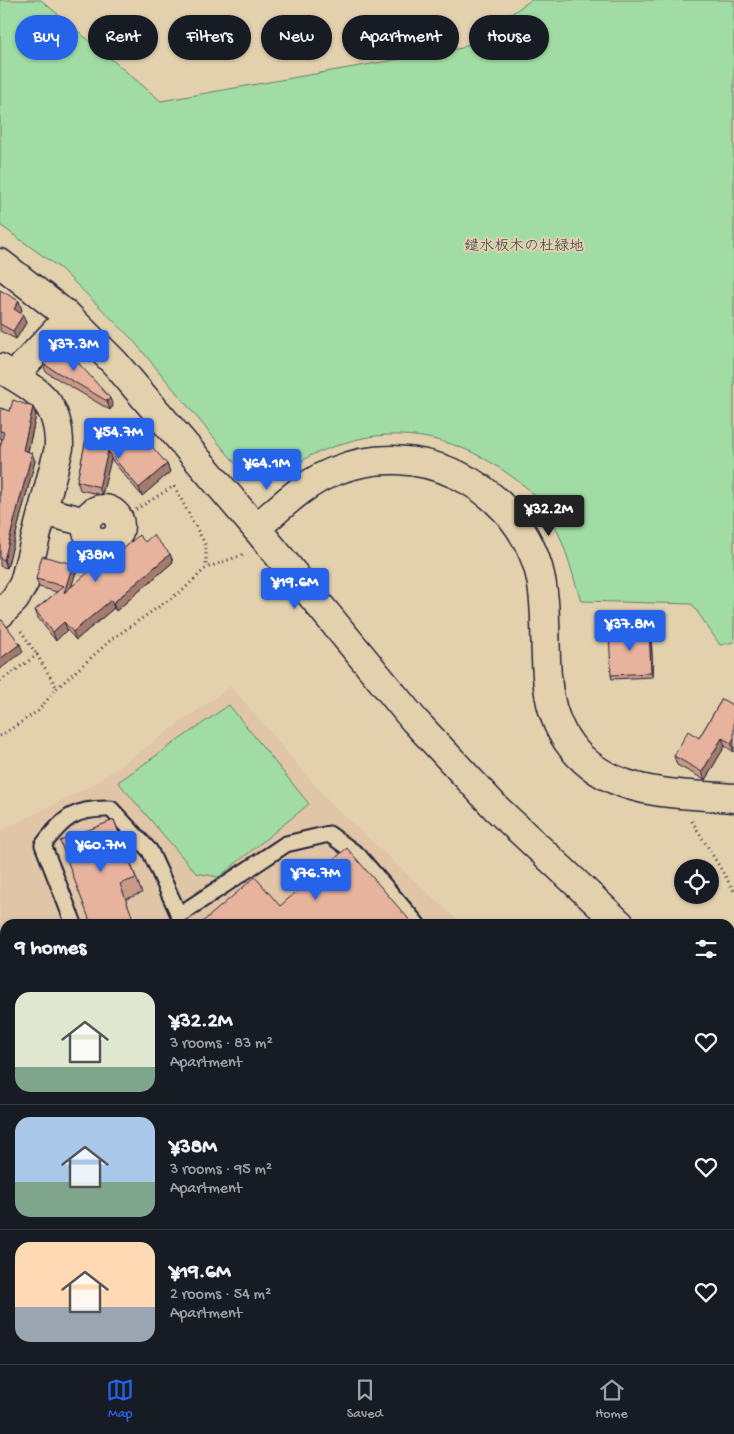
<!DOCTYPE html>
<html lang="en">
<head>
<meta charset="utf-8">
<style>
  :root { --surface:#171b24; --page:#20242c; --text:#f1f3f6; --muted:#9ea1a6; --line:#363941; --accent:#2563eb }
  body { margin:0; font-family:"Gochi Hand","Klee One",sans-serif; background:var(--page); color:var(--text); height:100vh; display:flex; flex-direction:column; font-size:19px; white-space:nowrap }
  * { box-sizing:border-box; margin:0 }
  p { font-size:16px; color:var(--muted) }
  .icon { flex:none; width:28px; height:28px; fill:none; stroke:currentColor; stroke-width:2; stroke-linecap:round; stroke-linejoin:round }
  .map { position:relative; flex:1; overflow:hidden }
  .sheet { position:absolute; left:0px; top:919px; width:735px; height:446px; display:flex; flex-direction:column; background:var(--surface); border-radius:15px 15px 0 0; box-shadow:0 1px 4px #0004 }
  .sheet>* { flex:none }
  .banner { position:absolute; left:15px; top:15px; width:705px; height:45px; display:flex; gap:10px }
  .buttons { position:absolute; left:674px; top:859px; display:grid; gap:10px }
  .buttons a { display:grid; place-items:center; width:45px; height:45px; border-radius:50%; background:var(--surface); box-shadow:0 1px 4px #0004; font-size:25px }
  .price { position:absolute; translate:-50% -42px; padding:0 11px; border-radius:5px; background:var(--accent); color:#fff; font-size:16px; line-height:32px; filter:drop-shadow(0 1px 2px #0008) }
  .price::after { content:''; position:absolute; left:50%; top:30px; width:15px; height:11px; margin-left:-8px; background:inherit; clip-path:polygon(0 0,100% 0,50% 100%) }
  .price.active { background:#222; color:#fff }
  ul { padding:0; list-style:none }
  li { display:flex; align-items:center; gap:15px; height:125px; padding:0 15px }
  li+li { border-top:1px solid var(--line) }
  li span { display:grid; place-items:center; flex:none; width:140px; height:100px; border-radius:15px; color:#555 }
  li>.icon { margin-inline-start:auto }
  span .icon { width:60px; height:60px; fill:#fffc; stroke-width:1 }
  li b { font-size:21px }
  h2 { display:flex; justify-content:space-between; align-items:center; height:60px; padding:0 15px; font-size:21px }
  .tag { padding:0 18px; border-radius:22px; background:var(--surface); box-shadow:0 1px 4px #0004; font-size:18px; line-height:45px }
  .tag.active { background:var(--accent); color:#fff }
  .dock { display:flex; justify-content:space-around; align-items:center; height:70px; border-top:1px solid var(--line); background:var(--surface); font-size:14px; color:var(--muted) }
  .dock a { display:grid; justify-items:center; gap:2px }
  .dock .active { color:var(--accent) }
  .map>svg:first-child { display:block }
  .built { fill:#e0c5a7 }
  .green { fill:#a0dca3; stroke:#617f6f }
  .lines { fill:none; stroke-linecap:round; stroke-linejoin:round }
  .lane-casing { stroke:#22223b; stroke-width:19 }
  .street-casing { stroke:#22223b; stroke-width:31 }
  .secondary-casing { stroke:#22223b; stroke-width:31 }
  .path { stroke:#22223b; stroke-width:3; stroke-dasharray:1 4; stroke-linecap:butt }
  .lane { stroke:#e3d1ae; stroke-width:15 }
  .street { stroke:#e3d1ae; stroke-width:28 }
  .secondary { stroke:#e3d1ae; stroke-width:28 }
  .wall { fill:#c89a87; stroke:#22223b }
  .shaded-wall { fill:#a27d6e; stroke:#22223b }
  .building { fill:#e8b39d; stroke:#22223b }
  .labels { text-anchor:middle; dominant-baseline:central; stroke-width:4; stroke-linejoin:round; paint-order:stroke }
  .park-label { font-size:15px; fill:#353e4b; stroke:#e3d1ae }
</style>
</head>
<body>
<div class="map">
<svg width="734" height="1364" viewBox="0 0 734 1364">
  <rect width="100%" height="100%" fill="#e3d1ae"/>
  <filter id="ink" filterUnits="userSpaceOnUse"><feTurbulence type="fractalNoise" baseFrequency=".02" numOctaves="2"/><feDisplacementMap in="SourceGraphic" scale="10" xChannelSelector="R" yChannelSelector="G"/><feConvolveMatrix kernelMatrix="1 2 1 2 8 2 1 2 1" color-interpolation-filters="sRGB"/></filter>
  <g filter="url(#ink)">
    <path class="built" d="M231,686L331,804L462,924H5V1360H171L159,1364H0V831L93,785Z"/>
    <g class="green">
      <path d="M0,0H41L161,101L462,48L531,0H734V642L720,645L692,604L581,601C570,567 562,529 539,500C529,488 514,478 501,469C452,435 389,424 333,447C325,450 315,453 308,457C299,463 290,471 281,478L245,475L132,339L61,269L0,225Z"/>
      <path d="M229,705L309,804L219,877L196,873L118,782Z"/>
    </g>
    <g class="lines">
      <g class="lane-casing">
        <g id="lane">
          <path d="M74,924L43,845C64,817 75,808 111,809L150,851L179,915L286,844L329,834L358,855L417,924"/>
          <path d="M130,1360L131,1364"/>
        </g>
      </g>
      <g class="street-casing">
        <g id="street">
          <path d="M0,368C37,390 60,401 59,448L24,583L15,599L0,614"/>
          <path d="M14,376L69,317"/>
          <circle cx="103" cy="526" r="17"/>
          <path d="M43,511L86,522"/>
        </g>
      </g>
      <g class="secondary-casing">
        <g id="secondary">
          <path d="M0,263L69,317L115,363L256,528L414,720L496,808L620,924"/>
          <path d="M256,528C280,508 305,482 335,471C416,438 512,482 538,567C555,625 531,695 571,746C610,797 676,793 734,798"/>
          <path d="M730,1034L734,1039"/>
        </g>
      </g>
      <g class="path">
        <path d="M119,520L174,486L206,546V568"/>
        <path d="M21,631L37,655"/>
        <path d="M0,681L37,655L57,688"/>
        <path d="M0,736L38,711L57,688L112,639L183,590L206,568L245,554"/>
        <path d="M692,821L734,891"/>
      </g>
      <use href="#lane" class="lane"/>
      <use href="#street" class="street"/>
      <use href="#secondary" class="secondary"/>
    </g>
    <g class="wall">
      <path d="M0,290L22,310L20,313L23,315L26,323L16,339L0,331Z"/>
      <path d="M63,346L113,406L110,410L46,372L43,364Z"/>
      <path d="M33,407L36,415L28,452L35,461L7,568L0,566V447L2,439L0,438V408L10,411Z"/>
      <path d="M87,435L167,464L170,472L142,496L111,459L102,495L80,490L77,481Z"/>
      <path d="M145,542L170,554L173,562L116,611L114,608L76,640L67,630L56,641L38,618L35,610L57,592L39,587L36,579L76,572L71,587L108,563Z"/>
      <path d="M651,633L653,677L612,679L611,675Z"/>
      <path d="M722,699L734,752L725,746L705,780L677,765L674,756L699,738Z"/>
      <path d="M114,820L142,893L126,899L91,924Z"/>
    </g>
    <g class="shaded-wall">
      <path d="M19,301L22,310L17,317L14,309Z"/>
      <path d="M23,315L26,323L16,339L13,331Z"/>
      <path d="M110,398L113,406L110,410L107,401Z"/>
      <path d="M33,407L36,415L26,459L23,450Z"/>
      <path d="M108,451L111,459L102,495L99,487Z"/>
      <path d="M32,453L35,461L7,568L4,560Z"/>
      <path d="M167,464L170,472L142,496L139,488Z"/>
      <path d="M170,554L173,562L116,611L113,603Z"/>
      <path d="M73,564L76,572L67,601L64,593Z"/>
      <path d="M111,600L114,608L76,640L73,632Z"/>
      <path d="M64,622L67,630L56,641L53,632Z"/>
      <path d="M649,629L651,633L653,677L651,673Z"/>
      <path d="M20,644L23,652L0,669V659Z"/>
      <path d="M722,738L725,746L705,780L702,772Z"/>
      <path d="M734,738V752L731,743Z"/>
    </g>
    <g class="building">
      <path d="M0,290L19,301L14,309L23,315L13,331L0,324Z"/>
      <path d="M63,346L110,398L107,401L43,364Z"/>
      <path d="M13,400L33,407L23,450L32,453L4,560L0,558V447L4,432L0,431V408L10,411Z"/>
      <path d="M87,435L131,446L143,436L167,464L139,488L108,451L99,487L77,481Z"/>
      <path d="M139,535L145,542L153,535L170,554L113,603L111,600L73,632L64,622L53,632L35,610L64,586L36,579L42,556L73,564L64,593L104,559L108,563Z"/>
      <path d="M0,620H2L20,644L0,659Z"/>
      <path d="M649,629L651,673L611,675L609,630Z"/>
      <path d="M722,699L734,706V738L731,743L722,738L702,772L674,756L688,731L699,738Z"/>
      <path d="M114,820L136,878L120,884L135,924H91L60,841Z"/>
      <path d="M347,848L413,924H200L255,877L280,906Z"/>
    </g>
  </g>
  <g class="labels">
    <g class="park-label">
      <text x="524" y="247">鑓水板木の杜緑地</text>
    </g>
  </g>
</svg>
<div class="buttons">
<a><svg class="icon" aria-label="locate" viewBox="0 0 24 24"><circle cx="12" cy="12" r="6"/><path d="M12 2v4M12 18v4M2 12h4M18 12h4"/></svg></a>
</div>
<b class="price" style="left:74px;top:372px">¥37.3M</b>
<b class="price" style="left:119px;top:460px">¥54.7M</b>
<b class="price" style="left:267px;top:491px">¥64.1M</b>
<b class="price active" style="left:549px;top:537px">¥32.2M</b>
<b class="price" style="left:96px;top:583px">¥38M</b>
<b class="price" style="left:295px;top:610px">¥19.6M</b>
<b class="price" style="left:630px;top:652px">¥37.8M</b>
<b class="price" style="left:101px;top:873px">¥60.7M</b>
<b class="price" style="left:316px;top:901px">¥76.7M</b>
<div class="banner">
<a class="tag active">Buy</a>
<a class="tag">Rent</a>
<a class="tag">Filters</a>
<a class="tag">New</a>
<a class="tag">Apartment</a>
<a class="tag">House</a>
</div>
<section class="sheet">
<h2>9 homes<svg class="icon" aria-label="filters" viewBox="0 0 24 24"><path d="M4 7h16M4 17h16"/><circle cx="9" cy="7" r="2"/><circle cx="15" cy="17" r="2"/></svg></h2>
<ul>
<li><span style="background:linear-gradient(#dfe7d0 75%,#7fa58c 0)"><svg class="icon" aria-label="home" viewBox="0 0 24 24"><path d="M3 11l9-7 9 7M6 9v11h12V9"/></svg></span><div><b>¥32.2M</b><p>3 rooms · 83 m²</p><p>Apartment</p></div><svg class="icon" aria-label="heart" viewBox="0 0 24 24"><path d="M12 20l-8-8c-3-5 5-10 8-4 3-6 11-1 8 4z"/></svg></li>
<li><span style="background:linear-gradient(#a9c7e8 65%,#7fa58c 0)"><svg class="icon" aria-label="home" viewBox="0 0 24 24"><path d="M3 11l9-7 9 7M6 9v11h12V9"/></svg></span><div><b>¥38M</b><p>3 rooms · 95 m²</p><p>Apartment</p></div><svg class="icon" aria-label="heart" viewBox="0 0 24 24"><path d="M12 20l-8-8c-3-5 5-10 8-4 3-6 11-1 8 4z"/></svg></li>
<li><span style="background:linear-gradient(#ffd9b3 65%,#9aa5b1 0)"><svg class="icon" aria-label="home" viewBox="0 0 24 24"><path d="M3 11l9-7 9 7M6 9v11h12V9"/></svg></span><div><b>¥19.6M</b><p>2 rooms · 54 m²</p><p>Apartment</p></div><svg class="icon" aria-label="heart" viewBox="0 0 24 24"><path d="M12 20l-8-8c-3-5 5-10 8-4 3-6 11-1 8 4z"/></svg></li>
</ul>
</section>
</div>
<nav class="dock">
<a class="active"><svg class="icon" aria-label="map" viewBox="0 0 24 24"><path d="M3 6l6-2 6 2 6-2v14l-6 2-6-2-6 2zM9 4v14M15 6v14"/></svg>Map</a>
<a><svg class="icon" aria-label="saved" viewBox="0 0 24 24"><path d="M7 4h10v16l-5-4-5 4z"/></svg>Saved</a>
<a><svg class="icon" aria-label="home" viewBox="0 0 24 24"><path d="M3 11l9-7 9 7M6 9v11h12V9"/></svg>Home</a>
</nav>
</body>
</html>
